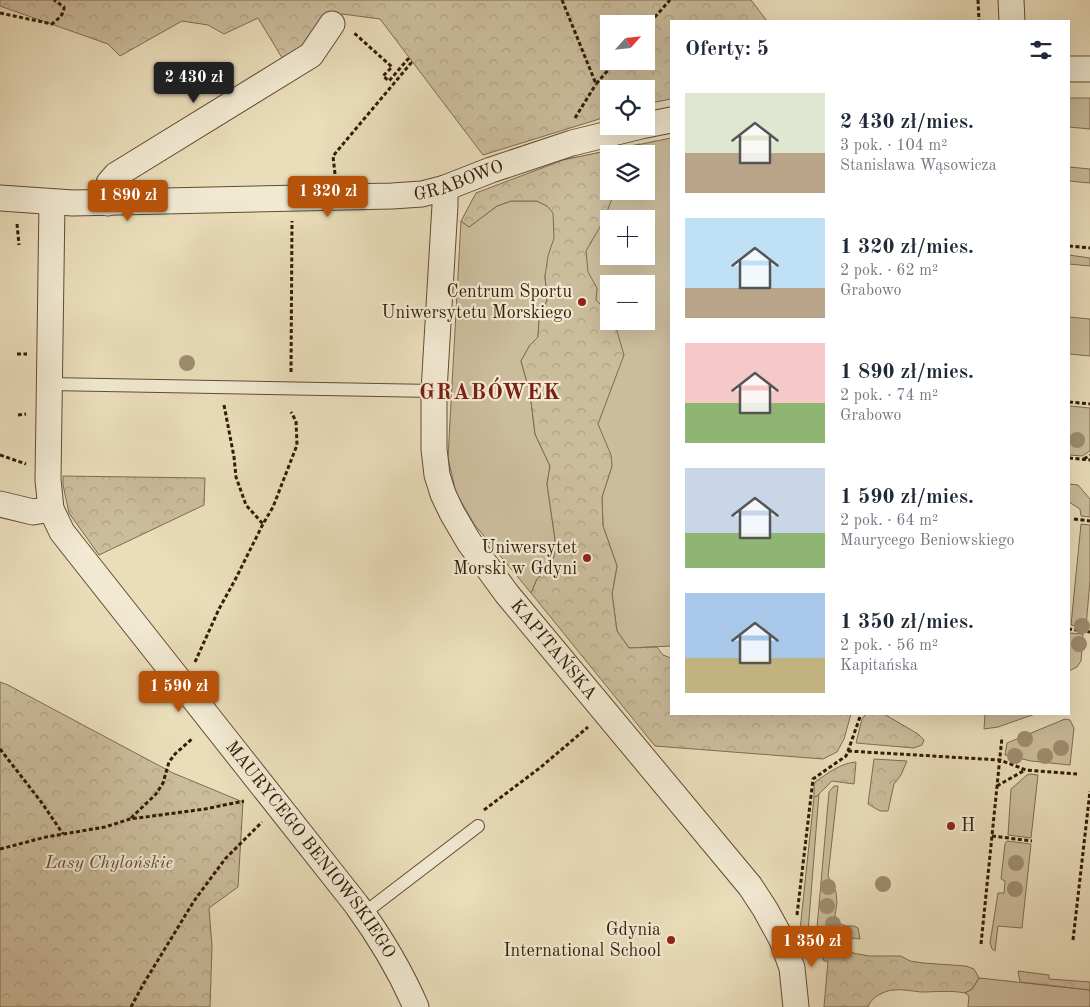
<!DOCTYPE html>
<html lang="pl">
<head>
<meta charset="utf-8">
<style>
  :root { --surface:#fff; --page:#f2f2f3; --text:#1f2937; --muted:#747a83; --accent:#b45309 }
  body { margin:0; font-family:"Old Standard TT",serif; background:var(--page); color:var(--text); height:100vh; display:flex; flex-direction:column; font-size:19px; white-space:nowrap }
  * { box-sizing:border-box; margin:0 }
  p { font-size:16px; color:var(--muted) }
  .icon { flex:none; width:28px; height:28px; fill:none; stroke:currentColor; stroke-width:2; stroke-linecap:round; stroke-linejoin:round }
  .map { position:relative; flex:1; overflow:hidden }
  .sheet { position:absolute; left:670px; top:20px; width:400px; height:695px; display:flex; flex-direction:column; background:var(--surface); border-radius:0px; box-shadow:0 5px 20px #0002 }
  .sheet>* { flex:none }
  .needle { width:32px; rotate:63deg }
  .fabs { position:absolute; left:600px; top:15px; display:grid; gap:10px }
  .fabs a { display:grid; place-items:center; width:55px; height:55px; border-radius:0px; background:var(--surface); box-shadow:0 5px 20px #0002; font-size:25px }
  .price { position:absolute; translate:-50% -42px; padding:0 11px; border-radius:5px; background:var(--accent); color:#fff; font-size:16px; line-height:32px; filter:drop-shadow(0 1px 2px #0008) }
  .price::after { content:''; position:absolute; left:50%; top:30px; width:15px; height:11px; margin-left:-8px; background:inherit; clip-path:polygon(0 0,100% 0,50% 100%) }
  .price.current { background:#222; color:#fff }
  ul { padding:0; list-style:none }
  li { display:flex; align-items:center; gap:15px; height:125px; padding:0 15px }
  li span { display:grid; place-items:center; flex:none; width:140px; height:100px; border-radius:0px; color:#555 }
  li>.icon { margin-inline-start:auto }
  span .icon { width:60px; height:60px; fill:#fffc; stroke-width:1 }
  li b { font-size:21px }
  h2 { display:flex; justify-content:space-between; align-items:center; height:60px; padding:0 15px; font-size:21px }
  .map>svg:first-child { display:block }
  .green { fill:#cbbc9c; stroke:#7f6c52; fill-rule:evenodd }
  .forest { fill:url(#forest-crowns); stroke:#7f6c52; fill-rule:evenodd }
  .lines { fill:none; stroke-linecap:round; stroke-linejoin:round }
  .lane-casing { stroke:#614c34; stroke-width:14 }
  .street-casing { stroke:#614c34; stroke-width:27 }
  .path { stroke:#331c08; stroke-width:3; stroke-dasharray:4 2.5; stroke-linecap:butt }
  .lane { stroke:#f1e9d2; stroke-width:12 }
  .street { stroke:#f1e9d2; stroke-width:25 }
  .tree { fill:#9f8d70 }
  .poi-dot { fill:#8f2418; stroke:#f1e9d2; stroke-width:2 }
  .labels { text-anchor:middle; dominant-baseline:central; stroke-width:4.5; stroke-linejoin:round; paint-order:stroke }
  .street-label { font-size:18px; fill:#331c08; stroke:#f1e9d2 }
  .poi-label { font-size:18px; fill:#331c08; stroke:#f1e9d2; text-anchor:end }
  .park-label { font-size:18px; font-style:italic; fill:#614c34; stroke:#f1e9d2 }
  .district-label { font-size:22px; font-weight:bold; letter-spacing:1px; fill:#7a1f14; stroke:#f1e9d2 }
</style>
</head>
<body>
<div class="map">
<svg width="1090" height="1007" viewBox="0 0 1090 1007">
  <defs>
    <pattern id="forest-crowns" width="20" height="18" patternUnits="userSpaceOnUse" patternTransform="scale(1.25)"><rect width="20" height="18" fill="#cbbc9c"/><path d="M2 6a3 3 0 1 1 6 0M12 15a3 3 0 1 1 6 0" fill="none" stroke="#afa185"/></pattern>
  </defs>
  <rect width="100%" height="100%" fill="#eaddba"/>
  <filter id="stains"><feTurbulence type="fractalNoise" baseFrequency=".004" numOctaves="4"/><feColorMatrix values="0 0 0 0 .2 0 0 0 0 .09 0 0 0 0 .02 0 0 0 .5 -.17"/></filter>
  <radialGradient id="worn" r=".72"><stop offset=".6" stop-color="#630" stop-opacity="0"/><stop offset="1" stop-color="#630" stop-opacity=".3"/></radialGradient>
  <g class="green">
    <path d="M1069,98H1090V129L1069,127Z"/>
    <path d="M671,138V646L629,648L617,631L612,594L617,566L603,526L602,497L612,466L561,451L554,241L545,276L547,300L539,321L538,337L530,345L521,361L530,393L535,434L550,466L547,484L555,539L554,557L549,563L544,573L537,579L531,593L474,524L456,493L448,458L461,221L469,227L497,206L511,201H537L547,206L563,160ZM609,154H646V191H609ZM609,219H646V256H609ZM609,284H646V321H609Z"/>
    <path d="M1069,167L1090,169V183L1069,181Z"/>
    <path d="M1069,255L1090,258V266L1069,264Z"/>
    <path d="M1069,317L1090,319V356L1069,354Z"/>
    <path d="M1069,406L1090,408V451L1082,456L1069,455Z"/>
    <path d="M1069,484L1078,485L1090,499V517L1081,516L1080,509L1069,502Z"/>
    <path d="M1081,524L1090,525V580L1086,627L1071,625Z"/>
    <path d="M1069,633L1083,634L1081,661L1077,667L1069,671Z"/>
    <path d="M985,714H1035L998,727L984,729Z"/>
    <path d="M1065,719L1070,720L1074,728L1070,765L1031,761L1005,755L1007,743Z"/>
    <path d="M1030,774L1038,775L1031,838L1008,835L1011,789L1027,775Z"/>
    <path d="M834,786H838L828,876L836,892L837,903L835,915L836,922L846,926H854L858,928L860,939L828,935V940L816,939L829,792Z"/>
    <path d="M819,793L808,932L811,942L803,945L800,930L814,797L817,796Z"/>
    <path d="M1007,841L1031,844L1022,928L998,926L995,951L992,949L990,943L998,893H1004L1005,881L1001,879L1005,844Z"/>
    <path d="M979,978L1090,990V1007H968L969,996L965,993L972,989Z"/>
  </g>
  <g class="forest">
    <path d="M0,0H751L767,21H671V99L646,104V89H609V116L483,155L380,19L342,14L318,24L306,45L284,61L258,18L224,34L208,25L182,21L120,56L108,44L0,6ZM609,24H646V61H609Z"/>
    <path d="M640,144L636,154H609V191H618L611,201L604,220L586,251L588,272L597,288L596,300L609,313V321H614L624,355L598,424L611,455L612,466L602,497L603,526L617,566L612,594L617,631L629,648L657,647L663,655L671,658V714H851L844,739L837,752L823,759L655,746L531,593L537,579L544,573L549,563L554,557L555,539L547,484L550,466L535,434L530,393L521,361L530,345L538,337L539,321L547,300L545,276L548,256L554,238L553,213L547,206L537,201H511L497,206L469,227L461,221L476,193L563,160Z"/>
    <path d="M63,476L205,478L204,505L99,555L69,513L63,485Z"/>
    <path d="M0,682L8,685L173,773L243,802L238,887L209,908L212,946L210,1007H0Z"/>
    <path d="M866,714H884L918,734L924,740L922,745L914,748L856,743L862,719Z"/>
    <path d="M874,759L907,761L901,775L894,784L888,811H880L868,804Z"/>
    <path d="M856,762L854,784L832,781L817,796L814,797V785L815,782C828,773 841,763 856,762Z"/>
    <path d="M828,935L853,953L869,956H901L910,961L923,963L966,966L974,969L979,978L972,989L965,993C950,990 936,992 921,992C912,991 902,989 893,990C884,991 871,997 868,1007H824L828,961H824L816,939L827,940Z"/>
    <path d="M1018,971L1049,975V979L1090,982V990L1020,982Z"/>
  </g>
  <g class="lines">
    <g class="lane-casing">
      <g id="lane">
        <path d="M49,384L434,391"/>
        <path d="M363,914L478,826"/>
      </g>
    </g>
    <g class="street-casing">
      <g id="street">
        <path d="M1011,0L1012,21"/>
        <path d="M1069,69H1090"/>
        <path d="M646,125L671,120"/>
        <path id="s1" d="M445,188V205L434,391V449L437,475L443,494L452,513L469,542L507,594L750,886L765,909L782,940L792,968L796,1007"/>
        <path id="s2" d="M0,198L73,203L392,196L422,194L445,188L491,170L572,143L641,126"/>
        <path id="s3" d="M52,202L48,480L51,509L62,532L356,904C380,937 400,970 416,1007"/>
        <path d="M108,203L109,183L116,175L311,55L332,24"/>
        <path d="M0,504L33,512L51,509"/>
      </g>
    </g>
    <g class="path">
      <path d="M562,0L596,84L616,61"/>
      <path d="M978,0L979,21"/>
      <path d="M0,13L52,24C58,19 64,15 64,7L54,0"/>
      <path d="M646,27L670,0"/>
      <path d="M575,118L596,84"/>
      <path d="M335,174L333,156L411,63L408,59L389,81L383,76L392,67L353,32"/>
      <path d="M17,224L19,245"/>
      <path d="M1069,246L1090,248"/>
      <path d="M17,354H27"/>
      <path d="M291,372L292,221"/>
      <path d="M1069,402L1090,404"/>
      <path d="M224,405L234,457L236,477L246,505L263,524"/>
      <path d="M18,415L26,414"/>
      <path d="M0,455L26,464"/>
      <path d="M1069,458L1090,460"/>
      <path d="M1084,459L1090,455"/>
      <path d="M1074,519L1090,521"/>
      <path d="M1069,628V629L1090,632"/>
      <path d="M195,662L219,609L235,580L263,524L273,507L297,445L296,421L291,412"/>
      <path d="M0,749L42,803L63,834"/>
      <path d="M848,751L1000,760L1026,770L1077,774"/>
      <path d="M997,786L1025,770"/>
      <path d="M484,810L541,767L588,727"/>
      <path d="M131,818L156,794L163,783L169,762L175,754L193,738"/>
      <path d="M992,836L1032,841"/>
      <path d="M0,849L46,837L105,827L130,819L205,809L244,801"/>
      <path d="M797,915L813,779L846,756L848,751L861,714"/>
      <path d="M1073,940L1090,791"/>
      <path d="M981,944L1002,737"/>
      <path d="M131,1007L144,983L194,901L225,859L262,822"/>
    </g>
    <use href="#lane" class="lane"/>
    <use href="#street" class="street"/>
  </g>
  <g class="tree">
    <circle cx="187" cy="363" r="8"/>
    <circle cx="1077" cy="440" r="8"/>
    <circle cx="1082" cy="626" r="8"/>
    <circle cx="1079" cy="644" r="8"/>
    <circle cx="1025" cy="739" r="8"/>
    <circle cx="1061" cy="748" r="8"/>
    <circle cx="1015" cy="756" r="8"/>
    <circle cx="1045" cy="756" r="8"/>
    <circle cx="1016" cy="863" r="8"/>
    <circle cx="883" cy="884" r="8"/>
    <circle cx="828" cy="887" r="8"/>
    <circle cx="1015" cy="889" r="8"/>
    <circle cx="827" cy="906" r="8"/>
    <circle cx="833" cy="924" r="8"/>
  </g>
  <g class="poi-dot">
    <circle cx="582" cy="302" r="5"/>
    <circle cx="587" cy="558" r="5"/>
    <circle cx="951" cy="826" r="5"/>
    <circle cx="671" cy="940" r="5"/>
  </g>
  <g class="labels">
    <g class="street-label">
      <text stroke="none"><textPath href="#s2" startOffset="461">GRABOWO</textPath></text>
      <text stroke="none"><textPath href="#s1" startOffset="499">KAPITAŃSKA</textPath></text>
      <text stroke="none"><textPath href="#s3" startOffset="736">MAURYCEGO BENIOWSKIEGO</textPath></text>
    </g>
    <g class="poi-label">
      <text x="572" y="292">Centrum Sportu<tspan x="572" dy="21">Uniwersytetu Morskiego</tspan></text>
      <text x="577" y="548">Uniwersytet<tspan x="577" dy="21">Morski w Gdyni</tspan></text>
      <text x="961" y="826" text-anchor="start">H</text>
      <text x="661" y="930">Gdynia<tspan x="661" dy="21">International School</tspan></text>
    </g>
    <g class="park-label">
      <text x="109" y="863">Lasy Chylońskie</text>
    </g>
    <g class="district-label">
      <text x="490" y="393">GRABÓWEK</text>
    </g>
  </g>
  <rect width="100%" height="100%" filter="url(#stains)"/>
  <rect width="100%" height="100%" fill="url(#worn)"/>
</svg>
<div class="fabs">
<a><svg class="needle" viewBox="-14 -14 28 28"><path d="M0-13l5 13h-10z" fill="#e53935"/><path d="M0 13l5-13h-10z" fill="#747a83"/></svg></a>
<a><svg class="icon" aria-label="locate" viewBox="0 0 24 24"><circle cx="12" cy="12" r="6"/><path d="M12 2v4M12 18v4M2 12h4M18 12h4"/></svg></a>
<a><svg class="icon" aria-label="layers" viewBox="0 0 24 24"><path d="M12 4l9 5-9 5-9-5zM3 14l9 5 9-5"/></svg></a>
<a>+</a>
<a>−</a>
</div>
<b class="price current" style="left:194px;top:104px">2 430 zł</b>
<b class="price" style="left:328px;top:218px">1 320 zł</b>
<b class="price" style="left:128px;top:222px">1 890 zł</b>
<b class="price" style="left:179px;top:713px">1 590 zł</b>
<b class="price" style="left:812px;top:968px">1 350 zł</b>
<section class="sheet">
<h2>Oferty: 5<svg class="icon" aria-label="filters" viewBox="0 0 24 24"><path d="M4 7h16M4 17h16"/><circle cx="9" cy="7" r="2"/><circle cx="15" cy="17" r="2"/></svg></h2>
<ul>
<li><span style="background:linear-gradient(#dfe7d0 60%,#b9a48a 0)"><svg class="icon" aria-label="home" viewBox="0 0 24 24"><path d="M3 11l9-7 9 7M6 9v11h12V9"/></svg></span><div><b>2 430 zł/mies.</b><p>3 pok. · 104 m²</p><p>Stanisława Wąsowicza</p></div></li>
<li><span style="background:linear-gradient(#bfe0f5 70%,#b9a48a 0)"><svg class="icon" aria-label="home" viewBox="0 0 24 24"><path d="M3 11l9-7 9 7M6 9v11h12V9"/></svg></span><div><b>1 320 zł/mies.</b><p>2 pok. · 62 m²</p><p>Grabowo</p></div></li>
<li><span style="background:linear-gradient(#f6c9c9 60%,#8fb573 0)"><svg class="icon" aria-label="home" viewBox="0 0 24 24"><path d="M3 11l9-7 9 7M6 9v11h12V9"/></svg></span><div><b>1 890 zł/mies.</b><p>2 pok. · 74 m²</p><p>Grabowo</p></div></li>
<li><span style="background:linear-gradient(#c9d6e8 65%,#8fb573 0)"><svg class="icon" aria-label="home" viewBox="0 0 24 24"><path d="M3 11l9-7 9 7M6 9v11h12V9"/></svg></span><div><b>1 590 zł/mies.</b><p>2 pok. · 64 m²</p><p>Maurycego Beniowskiego</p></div></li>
<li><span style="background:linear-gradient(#a9c7e8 65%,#c2b280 0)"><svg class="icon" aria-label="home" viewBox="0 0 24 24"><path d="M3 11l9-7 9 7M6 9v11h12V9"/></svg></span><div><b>1 350 zł/mies.</b><p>2 pok. · 56 m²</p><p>Kapitańska</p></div></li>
</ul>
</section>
</div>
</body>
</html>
